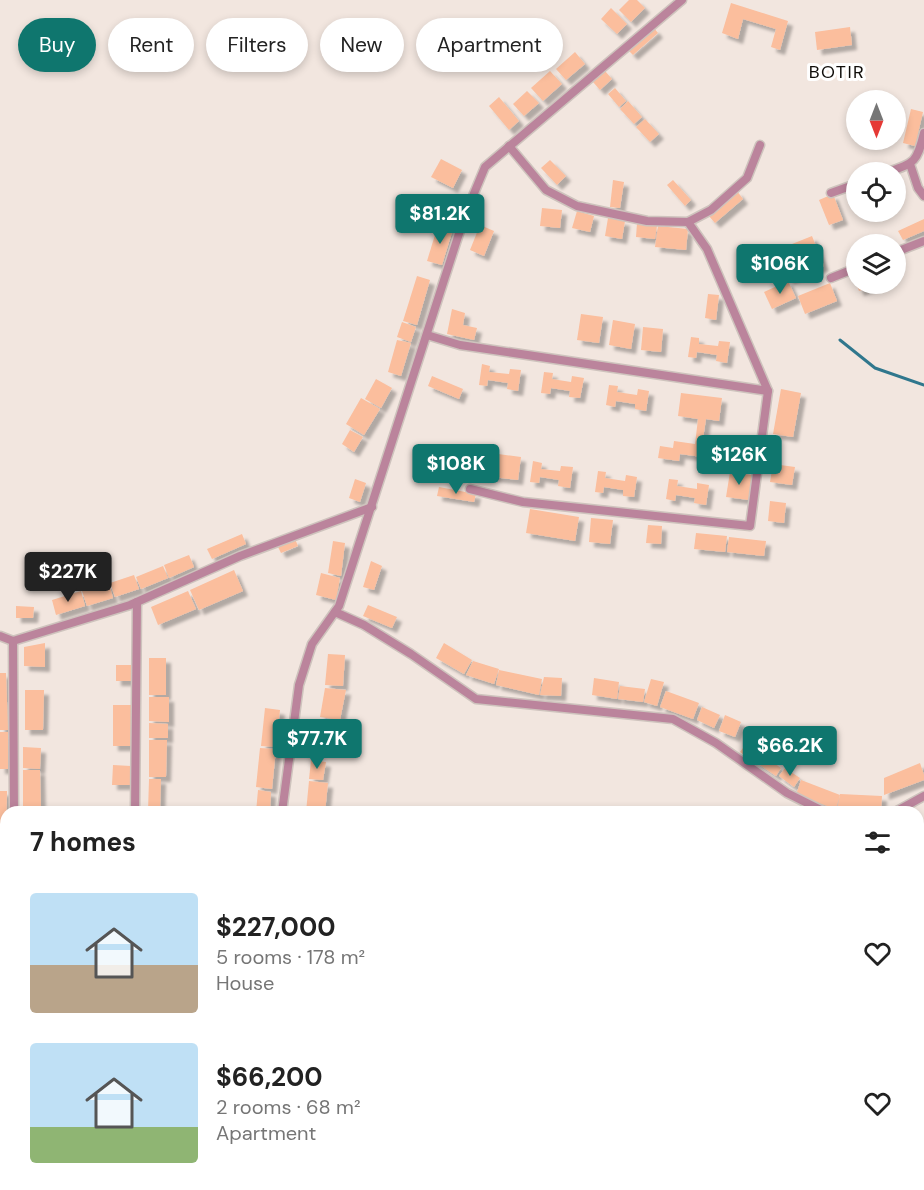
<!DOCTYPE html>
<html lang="en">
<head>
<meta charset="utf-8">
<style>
  :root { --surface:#fff; --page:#f2f2f2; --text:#222; --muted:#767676; --accent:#0f766e }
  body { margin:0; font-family:"DM Sans",sans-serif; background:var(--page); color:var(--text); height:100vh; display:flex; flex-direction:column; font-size:22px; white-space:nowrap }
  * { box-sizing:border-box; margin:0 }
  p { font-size:20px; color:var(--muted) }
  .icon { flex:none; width:33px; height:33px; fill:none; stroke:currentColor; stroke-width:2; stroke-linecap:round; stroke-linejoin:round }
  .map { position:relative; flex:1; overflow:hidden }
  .details { position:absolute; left:0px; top:806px; width:924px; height:386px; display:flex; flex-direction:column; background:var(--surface); border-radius:18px 18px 0 0; box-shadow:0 3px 9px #0003 }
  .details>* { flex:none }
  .hud { position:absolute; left:18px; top:18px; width:600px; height:54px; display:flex; gap:12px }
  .needle { width:39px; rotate:180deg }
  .controls { position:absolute; left:846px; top:90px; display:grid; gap:12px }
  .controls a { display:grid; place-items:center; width:60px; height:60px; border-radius:50%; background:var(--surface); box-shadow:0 3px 9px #0003; font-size:30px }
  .price { position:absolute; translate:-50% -51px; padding:0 14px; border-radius:6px; background:var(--accent); color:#fff; font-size:20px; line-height:39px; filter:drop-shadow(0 2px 3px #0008) }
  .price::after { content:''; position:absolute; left:50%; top:36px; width:18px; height:14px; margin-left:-9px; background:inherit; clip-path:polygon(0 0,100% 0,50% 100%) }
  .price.on { background:#222; color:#fff }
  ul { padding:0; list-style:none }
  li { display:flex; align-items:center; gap:18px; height:150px; padding:0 30px }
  li span { display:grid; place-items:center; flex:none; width:168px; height:120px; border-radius:6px; color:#555 }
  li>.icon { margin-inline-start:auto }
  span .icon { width:72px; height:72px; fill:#fffc; stroke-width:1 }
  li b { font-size:26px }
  h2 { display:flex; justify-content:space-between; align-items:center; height:72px; padding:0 30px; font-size:26px }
  .pill { padding:0 21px; border-radius:27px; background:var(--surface); box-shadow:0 3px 9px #0003; font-size:21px; line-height:54px }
  .pill.on { background:var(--accent); color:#fff }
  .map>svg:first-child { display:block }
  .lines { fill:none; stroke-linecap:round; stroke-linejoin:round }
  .stream { stroke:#30778d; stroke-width:3 }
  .building { fill:#fbbe9d; filter:url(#shadow) }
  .street-casing { stroke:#cec3bd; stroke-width:11 }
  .street { stroke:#bb849c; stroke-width:8 }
  .labels { text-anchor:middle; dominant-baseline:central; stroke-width:6; stroke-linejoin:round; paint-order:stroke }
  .quarter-label { font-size:18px; letter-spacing:1.5px; fill:#100d0a; stroke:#fff }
</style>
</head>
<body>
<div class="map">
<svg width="924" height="1190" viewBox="0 0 924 1190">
  <defs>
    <filter id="shadow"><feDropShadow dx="5" dy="5" stdDeviation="1.5" flood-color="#0004"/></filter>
  </defs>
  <rect width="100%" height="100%" fill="#f2e6df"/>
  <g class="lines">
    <path class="stream" d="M840,340L875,368L924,385"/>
  </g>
  <g class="building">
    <path d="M629,0H637L645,8L631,22L619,10Z"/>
    <path d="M731,3L788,21L780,50L771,47L776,29L743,19L738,39L722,33Z"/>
    <path d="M611,8L627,24L617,34L601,19Z"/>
    <path d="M850,27L852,45L817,50L815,32Z"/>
    <path d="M654,28L658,33L633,55L628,50Z"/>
    <path d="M575,52L585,64L566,80L556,69Z"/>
    <path d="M550,71L562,84L543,101L531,88Z"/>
    <path d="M605,71L612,79L600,90L593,82Z"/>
    <path d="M615,88L626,101L619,107L608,94Z"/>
    <path d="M527,91L539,103L524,116L513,104Z"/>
    <path d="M499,97L519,121L509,130L489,106Z"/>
    <path d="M628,101L642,117L634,124L620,109Z"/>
    <path d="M911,109L923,112L915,146L903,143Z"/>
    <path d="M645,119L659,134L650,142L636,127Z"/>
    <path d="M441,159L462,170L453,188L431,177Z"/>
    <path d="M550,160L566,176L557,185L541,168Z"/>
    <path d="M613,180L624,182L620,208L610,207Z"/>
    <path d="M673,180L691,200L685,206L667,185Z"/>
    <path d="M737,191L743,199L715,223L708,215Z"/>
    <path d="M833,194L843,220L829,225L819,200Z"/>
    <path d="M542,208L562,210L560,228L540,226Z"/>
    <path d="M577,211L594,216L590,232L572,228Z"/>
    <path d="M608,218L625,221L622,239L605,236Z"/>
    <path d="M924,219V231L903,240L898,231Z"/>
    <path d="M637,223L657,226L655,239L636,237Z"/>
    <path d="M438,225L453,229L442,265L427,261Z"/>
    <path d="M480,225L494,231L484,256L470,250Z"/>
    <path d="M658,226L688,229L686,250L655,247Z"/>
    <path d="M812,236L824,266L789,279L777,250Z"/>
    <path d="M856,270V284H880L859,291L852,272Z"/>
    <path d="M417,276L430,280L417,325L403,321Z"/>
    <path d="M788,281L796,298L772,309L764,292Z"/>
    <path d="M830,283L837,301L805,314L798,296Z"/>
    <path d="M708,294L719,295L716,320L705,318Z"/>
    <path d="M452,309L465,313L463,325L477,328L474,340L447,334Z"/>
    <path d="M581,314L603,317L599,343L577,340Z"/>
    <path d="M613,320L635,324L631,349L609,345Z"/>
    <path d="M402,322L416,327L411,342L397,337Z"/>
    <path d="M643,327L663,329L661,352L641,350Z"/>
    <path d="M691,337L699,338V344L718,346L719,341L730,342L727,363L716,361L717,355L697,352L696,358L688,357Z"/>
    <path d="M397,340L411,343L401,376L388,372Z"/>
    <path d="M482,364L490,366L489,372L509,374L510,369L521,370L518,391L507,389L508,383L488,380L487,386L479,385Z"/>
    <path d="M544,372L553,373L552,379L571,382L572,376L584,378L580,398L569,397L570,391L551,388L550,394L541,393Z"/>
    <path d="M432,376L463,389L459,399L428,386Z"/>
    <path d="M376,379L392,388L381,408L365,399Z"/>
    <path d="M609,385L618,386L617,392L637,395L638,389L649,391L646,411L635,409V404L616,401L615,407L606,405Z"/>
    <path d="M781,389L801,393L793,437L773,434Z"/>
    <path d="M681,393L722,398L719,421L706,419L702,445L756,453L754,464L680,454L679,461L658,458L660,446L673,448L674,441L695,444L698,419L678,416Z"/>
    <path d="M361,398L380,409L364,435L346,424Z"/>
    <path d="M350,430L363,437L354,452L342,444Z"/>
    <path d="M461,449L521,457L518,480L459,473Z"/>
    <path d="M533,461L542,463L541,469L560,471L561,466L573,467L570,488L558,486L559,480L540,477L539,483L530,482Z"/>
    <path d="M773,464L795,467L792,485L770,482Z"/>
    <path d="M598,471L606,472L605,478L625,481L626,475L637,477L634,497L623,496V490L604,487L603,493L595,492Z"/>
    <path d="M730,472L752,475L749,500L726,497Z"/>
    <path d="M355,479L366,483L360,502L349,498Z"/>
    <path d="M669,479L678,480L677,486L697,489V483L709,485L706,505L694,503L695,498L676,495L675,501L666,499Z"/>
    <path d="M439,487L476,494L474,502L437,496Z"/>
    <path d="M770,501L786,503L784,523L768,521Z"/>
    <path d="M530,509L579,517L575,541L526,533Z"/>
    <path d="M591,518L613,520L610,544L589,542Z"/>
    <path d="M648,525L662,526L661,544L646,543Z"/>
    <path d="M696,533L727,536L725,552L694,549Z"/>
    <path d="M242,534L246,544L212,559L207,549Z"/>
    <path d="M729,537L766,541L764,556L727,552Z"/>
    <path d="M295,539L298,546L281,553L278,547Z"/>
    <path d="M333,541L345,543L341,576L328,573Z"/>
    <path d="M189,555L194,567L169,578L164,565Z"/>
    <path d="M371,561L382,566L374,590L363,587Z"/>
    <path d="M163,566L168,578L141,589L136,577Z"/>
    <path d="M234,570L243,591L199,610L190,590Z"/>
    <path d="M321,573L340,578L336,600L316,595Z"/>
    <path d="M134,575L139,589L115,597L110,583Z"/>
    <path d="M109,583L113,598L87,606L82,591Z"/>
    <path d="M81,591L85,606L56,615L52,600Z"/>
    <path d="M188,591L196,609L158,625L151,607Z"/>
    <path d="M368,605L397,617L392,628L363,616Z"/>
    <path d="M16,606L34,607L33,618H16Z"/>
    <path d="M45,643V667L24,666V647Z"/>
    <path d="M444,643L472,660L464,674L436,658Z"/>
    <path d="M328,654L345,655L343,686L325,685Z"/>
    <rect x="149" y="658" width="17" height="37"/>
    <path d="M473,661L499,669L494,684L466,675Z"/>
    <rect x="116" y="665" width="17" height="16"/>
    <path d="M499,670L542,679L539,695L496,685Z"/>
    <path d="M0,673H6L8,730H0Z"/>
    <path d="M544,677L562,678L561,696L540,695Z"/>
    <path d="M594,678L619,682L617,699L592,695Z"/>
    <path d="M651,679L664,682L657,706L644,702Z"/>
    <path d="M620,686L645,689L643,702L618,699Z"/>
    <path d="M325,688L346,690L340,720L320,717Z"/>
    <path d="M25,690H44L43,730H25Z"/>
    <path d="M666,691L699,703L693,719L660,707Z"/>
    <path d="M149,697H169V722L149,721Z"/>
    <rect x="113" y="705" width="19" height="41"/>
    <path d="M702,707L720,715L714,728L697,720Z"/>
    <path d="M265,708L280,710L276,747L261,746Z"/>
    <path d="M725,715L741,722L735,737L719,731Z"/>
    <path d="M149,723L168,724V738H149Z"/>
    <rect x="0" y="732" width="8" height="37"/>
    <path d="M315,732L336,734L334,749L313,747Z"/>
    <path d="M149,740H167L166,777H149Z"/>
    <path d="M746,744L758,753L752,761L740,752Z"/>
    <path d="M23,747L41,748L40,769L23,768Z"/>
    <path d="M260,748L276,749L272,789L256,787Z"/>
    <path d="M759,753L781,768L776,776L754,761Z"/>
    <path d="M311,760L326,762L323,780L309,779Z"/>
    <path d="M920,763L924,775V780L884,795V778Z"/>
    <path d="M113,765L131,766L130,785H112Z"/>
    <path d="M785,768L800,778L794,787L779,776Z"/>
    <path d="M23,770H40L41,809H23Z"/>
    <path d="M149,779H161L160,812H148Z"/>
    <path d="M801,780L840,795L836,809L796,795Z"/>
    <path d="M309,781L328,783L325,812H306Z"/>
    <path d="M258,790L271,792L270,812H256Z"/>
    <path d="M0,791H7L6,835H0Z"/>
    <path d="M840,794L882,796L881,812L837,810Z"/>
    <rect x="0" y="894" width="5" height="34"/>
    <rect x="0" y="992" width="5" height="21"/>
    <rect x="0" y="1016" width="5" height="32"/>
    <rect x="212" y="1185" width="20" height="5"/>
    <path d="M265,1185H282L281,1190H264Z"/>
  </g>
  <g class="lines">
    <g class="street-casing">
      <g id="street">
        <path d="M509,146L546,190L577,206L647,221L688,222L711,210L747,178L760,145"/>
        <path d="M910,164L918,188L924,196"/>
        <path d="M888,172C915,163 917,162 924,133"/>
        <path d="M831,193L856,184"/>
        <path d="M896,252L924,241"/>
        <path d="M831,278L856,268"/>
        <path d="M427,335L460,345L768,391"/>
        <path d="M470,489L523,502L750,526L768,391L707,249L688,222"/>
        <path d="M335,612L364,625L411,654L476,699L673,719L716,743L787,793L825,812"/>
        <path d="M0,636L13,641L130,605L240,556L372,507"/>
        <path d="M13,641L14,812"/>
        <path d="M135,812L137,602"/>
        <path d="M282,812L299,685L312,644L339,606L465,215L485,167L682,0"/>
        <path d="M895,812L924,796"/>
        <path d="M17,1185V1190"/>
        <path d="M246,1190V1185"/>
      </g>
    </g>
    <use href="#street" class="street"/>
  </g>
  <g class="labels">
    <g class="quarter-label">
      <text x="837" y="72">BOTIR</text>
    </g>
  </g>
</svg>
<div class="controls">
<a><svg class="needle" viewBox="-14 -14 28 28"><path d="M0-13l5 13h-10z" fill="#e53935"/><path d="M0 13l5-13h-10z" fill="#767676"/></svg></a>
<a><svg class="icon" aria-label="locate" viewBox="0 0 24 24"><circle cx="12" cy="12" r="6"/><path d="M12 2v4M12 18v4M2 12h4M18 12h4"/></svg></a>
<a><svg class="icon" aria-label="layers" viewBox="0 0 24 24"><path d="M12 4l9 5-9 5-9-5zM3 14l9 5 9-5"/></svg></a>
</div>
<b class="price" style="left:440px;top:245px">$81.2K</b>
<b class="price" style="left:780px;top:295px">$106K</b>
<b class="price" style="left:739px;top:486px">$126K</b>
<b class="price" style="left:456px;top:495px">$108K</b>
<b class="price on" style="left:68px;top:603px">$227K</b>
<b class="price" style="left:317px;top:770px">$77.7K</b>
<b class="price" style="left:790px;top:777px">$66.2K</b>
<div class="hud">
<a class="pill on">Buy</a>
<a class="pill">Rent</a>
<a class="pill">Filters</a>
<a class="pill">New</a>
<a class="pill">Apartment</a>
</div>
<section class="details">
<h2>7 homes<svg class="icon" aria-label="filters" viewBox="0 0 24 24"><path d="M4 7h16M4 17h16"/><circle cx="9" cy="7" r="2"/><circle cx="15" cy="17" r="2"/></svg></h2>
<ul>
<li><span style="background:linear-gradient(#bfe0f5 60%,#b9a48a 0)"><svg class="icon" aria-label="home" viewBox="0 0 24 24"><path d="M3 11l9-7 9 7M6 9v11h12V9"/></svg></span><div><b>$227,000</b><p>5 rooms · 178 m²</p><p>House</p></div><svg class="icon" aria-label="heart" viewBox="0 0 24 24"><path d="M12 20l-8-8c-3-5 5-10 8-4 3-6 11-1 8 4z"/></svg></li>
<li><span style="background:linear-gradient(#bfe0f5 70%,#8fb573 0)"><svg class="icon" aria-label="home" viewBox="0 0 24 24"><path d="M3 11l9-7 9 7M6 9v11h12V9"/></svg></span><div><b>$66,200</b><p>2 rooms · 68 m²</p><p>Apartment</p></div><svg class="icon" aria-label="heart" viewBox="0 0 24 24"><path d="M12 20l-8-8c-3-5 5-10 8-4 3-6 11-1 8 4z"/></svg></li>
</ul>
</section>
</div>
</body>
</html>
